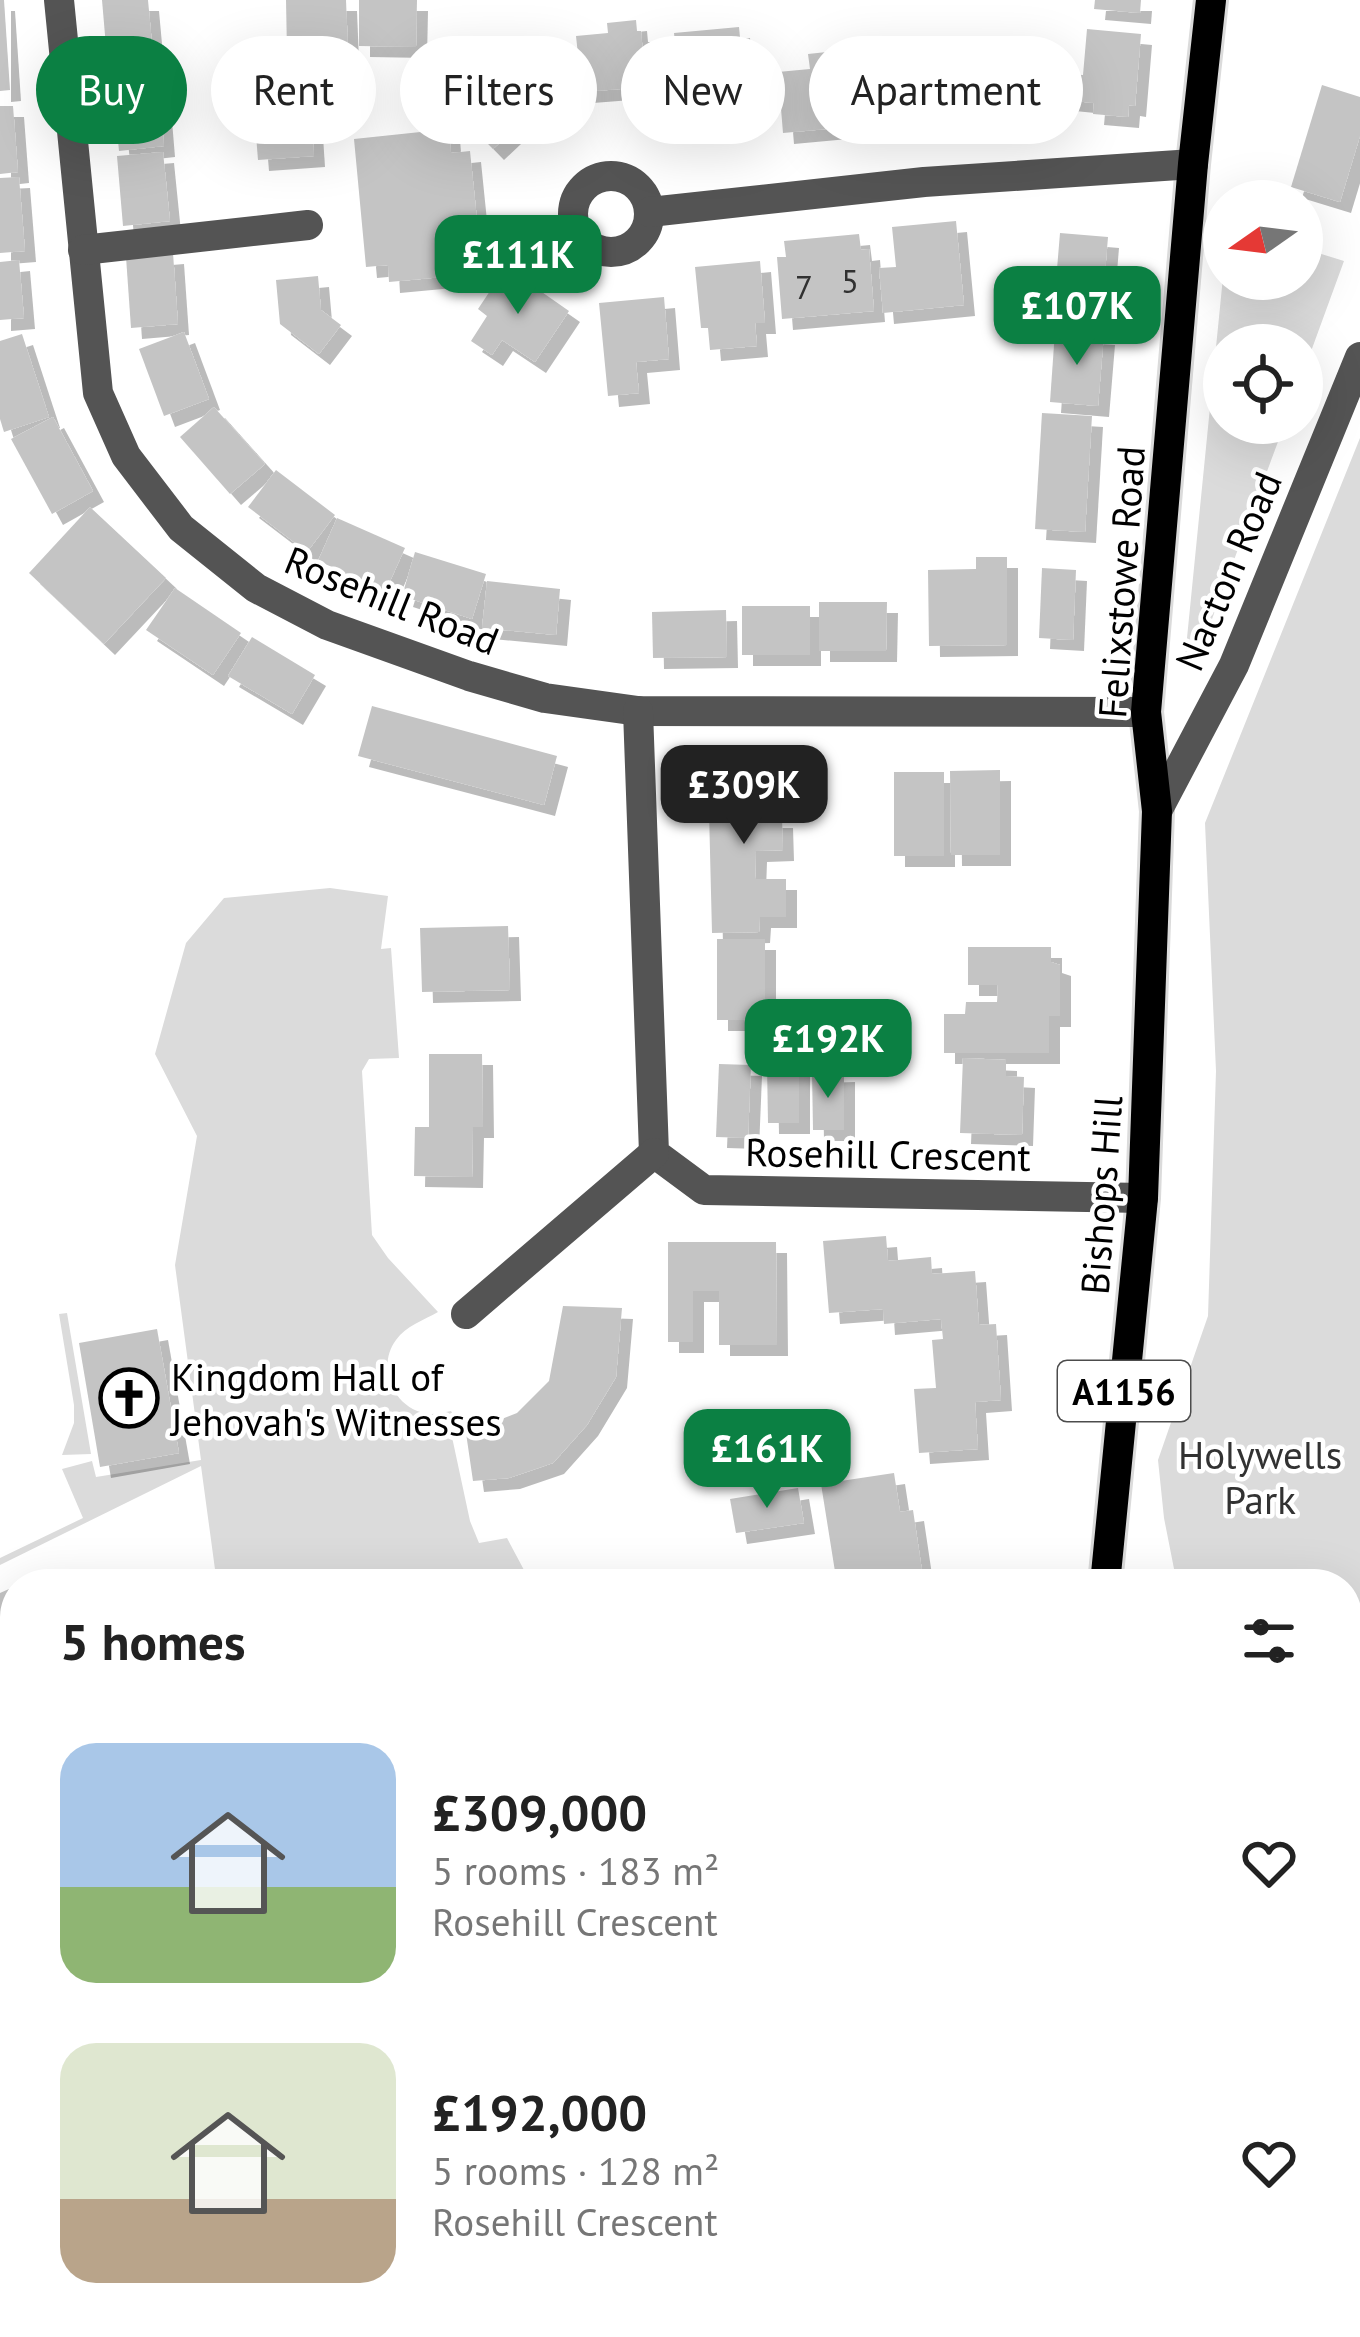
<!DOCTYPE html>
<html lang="en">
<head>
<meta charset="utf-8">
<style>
  :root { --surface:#fff; --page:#f2f2f2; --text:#222; --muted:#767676; --accent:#0b8043 }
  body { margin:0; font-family:"PT Sans",sans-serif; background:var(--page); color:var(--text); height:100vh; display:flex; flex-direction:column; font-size:45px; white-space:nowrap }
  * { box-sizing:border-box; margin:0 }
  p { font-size:39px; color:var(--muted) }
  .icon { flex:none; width:66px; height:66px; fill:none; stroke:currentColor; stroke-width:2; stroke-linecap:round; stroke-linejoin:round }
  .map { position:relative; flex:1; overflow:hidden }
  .details { position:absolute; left:0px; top:1569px; width:1362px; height:768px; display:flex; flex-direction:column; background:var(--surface); border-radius:48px 48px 0 0; box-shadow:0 12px 48px #0002 }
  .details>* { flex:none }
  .guide { position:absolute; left:36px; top:36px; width:1290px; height:108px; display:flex; gap:24px }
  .needle { width:78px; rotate:256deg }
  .fabs { position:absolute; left:1203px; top:180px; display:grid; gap:24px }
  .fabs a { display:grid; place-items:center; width:120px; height:120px; border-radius:50%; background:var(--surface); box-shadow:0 12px 48px #0002; font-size:60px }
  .price { position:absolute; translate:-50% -102px; padding:0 27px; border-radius:24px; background:var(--accent); color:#fff; font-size:39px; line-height:78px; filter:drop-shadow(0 3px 6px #0008) }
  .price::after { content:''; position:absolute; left:50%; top:72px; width:36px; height:27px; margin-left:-18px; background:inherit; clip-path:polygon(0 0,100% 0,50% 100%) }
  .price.on { background:#222; color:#fff }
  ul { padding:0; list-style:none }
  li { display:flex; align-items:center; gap:36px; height:300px; padding:0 60px }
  li span { display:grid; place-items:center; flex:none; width:336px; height:240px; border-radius:36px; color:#555 }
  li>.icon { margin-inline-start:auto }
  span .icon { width:144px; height:144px; fill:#fffc; stroke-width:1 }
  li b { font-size:51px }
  h2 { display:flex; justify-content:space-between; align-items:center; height:144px; padding:0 60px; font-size:51px }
  .tag { padding:0 42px; border-radius:54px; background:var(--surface); box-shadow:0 12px 48px #0002; font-size:42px; line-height:108px }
  .tag.on { background:var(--accent); color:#fff }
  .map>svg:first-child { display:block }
  .green { fill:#dbdbdb }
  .building { fill:#c4c4c4; filter:url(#shadow) }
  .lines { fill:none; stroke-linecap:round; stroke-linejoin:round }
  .major-casing { stroke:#dbdbdb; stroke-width:36 }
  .minor { stroke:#545454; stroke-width:30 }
  .major { stroke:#000; stroke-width:30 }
  .labels { text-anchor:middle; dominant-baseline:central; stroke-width:9; stroke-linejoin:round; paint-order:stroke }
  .number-label { font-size:33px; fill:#313131 }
  .shield { fill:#fff; stroke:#4c4c4c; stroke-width:3 }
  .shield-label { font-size:36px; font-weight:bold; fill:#000 }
  .street-label { font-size:39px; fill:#000; stroke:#fff }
  .poi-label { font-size:39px; fill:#000; stroke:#fff; text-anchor:start }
  .park-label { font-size:39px; fill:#323232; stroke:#fff }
</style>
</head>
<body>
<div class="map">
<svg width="1360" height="2337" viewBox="0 0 1360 2337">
  <defs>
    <filter id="shadow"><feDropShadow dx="11" dy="11" stdDeviation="0" flood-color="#0004"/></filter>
  </defs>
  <rect width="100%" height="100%" fill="#fff"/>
  <g class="green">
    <path d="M1302,248L1344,261L1302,376V345H1224V423H1285L1196,662L1185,658L1224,267V279H1302Z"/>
    <path d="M1360,438V1702L1351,1658H1347V1584H1177L1164,1518L1158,1460L1208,1316L1216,1071L1205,823Z"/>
    <path d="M330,888L388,896L381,949L391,948L399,1058L369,1059L362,1071L372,1235L388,1258L438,1312C424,1320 406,1326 396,1340C375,1368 395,1412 431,1414C438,1414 444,1412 451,1411L465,1433L452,1437L470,1521L479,1543L507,1538L524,1570L504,1584H217L201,1466L0,1565V1558L83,1518L62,1469L92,1461L96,1477L201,1460L175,1265L197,1136L155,1054L186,943L224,898Z"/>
    <path d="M67,1313L91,1454L62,1455L74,1423V1405L59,1314Z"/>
    <path d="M1360,2006V2295L1347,2296V2009Z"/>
  </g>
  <g class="building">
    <path d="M0,0H4L10,90L0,91Z"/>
    <path d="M102,0H148L154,66L108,70Z"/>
    <path d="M286,0H346L348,50L287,52Z"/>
    <path d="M359,0H417L416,47L359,46Z"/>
    <path d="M1095,0H1141L1140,13L1094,9Z"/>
    <path d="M636,20L637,31H641L646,87L582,92L576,36L608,33L607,23Z"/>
    <path d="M739,27L747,110L682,116L674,33Z"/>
    <path d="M1087,29L1141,34L1135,106L1129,105L1128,117L1093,114L1094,103L1064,100L1066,74L1083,75Z"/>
    <path d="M531,50L549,70L532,85L546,99L493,149L450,105L497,60L508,72Z"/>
    <path d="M836,51L838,66H843L848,127L783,133L778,72L810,69L808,54Z"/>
    <path d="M907,51L908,62L941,59L947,121L882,126L876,53Z"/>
    <path d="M158,74L164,146L119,151L112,79Z"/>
    <path d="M309,80L314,156L258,160L252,85Z"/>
    <path d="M1322,85L1360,97V136L1340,202L1291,187Z"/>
    <path d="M0,106H13L18,172L0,174Z"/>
    <path d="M449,129L451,153L470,151L480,249L461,251L464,275L389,282L388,265L366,267L354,139Z"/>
    <path d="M163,152L170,221L123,226L117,156Z"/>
    <path d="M19,177L25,251L0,253V178Z"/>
    <path d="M956,221L964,305L883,313L879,268L896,267L892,227Z"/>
    <path d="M1060,233L1108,237L1102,309L1054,305Z"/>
    <path d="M859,234L861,250L869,249L874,311L782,319L777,257H786L784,241Z"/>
    <path d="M173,253L178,324L131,328L126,257Z"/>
    <path d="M19,260L24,318L0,320V262Z"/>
    <path d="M760,261L765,323H755L757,346L710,350L708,328H701L695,267Z"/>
    <path d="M506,267L569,311L535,362L502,340L492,355L471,341L487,316L478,309Z"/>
    <path d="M318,276L321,310L341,325L319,354L280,324L276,280Z"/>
    <path d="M664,297L669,359L636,362L639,393L608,396L599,303Z"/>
    <path d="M1055,331L1104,334L1098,406L1050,402Z"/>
    <path d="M184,332L209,399L164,416L139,349Z"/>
    <path d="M22,334L49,417L4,432L0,419V341Z"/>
    <path d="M214,407L265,464L230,494L180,437Z"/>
    <path d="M1042,413L1092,416L1085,532L1035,529Z"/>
    <path d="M53,417L93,491L52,514L11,439Z"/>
    <path d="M276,470L335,515L307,552L248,507Z"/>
    <path d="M90,507L166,578L104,644L29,573Z"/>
    <path d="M337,518L405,548L386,590L318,561Z"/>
    <path d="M415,552L486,574L472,619L402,596Z"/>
    <path d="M976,557H1007V645L929,646L928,570L976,569Z"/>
    <path d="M1042,568L1076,570L1073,640L1039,638Z"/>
    <path d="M487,581L560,589L556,635L482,628Z"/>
    <path d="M175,588L241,633L213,675L146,630Z"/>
    <path d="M819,602H887L886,651H819Z"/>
    <rect x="742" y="606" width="68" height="49"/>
    <path d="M726,610L727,657L653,658L652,612Z"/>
    <path d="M252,637L315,675L292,714L228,676Z"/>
    <path d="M372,706L557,756L544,805L358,756Z"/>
    <path d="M790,768L792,801L752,803V817H782L783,850L756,851L755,879H786V917H760L759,932L712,933L708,771Z"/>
    <path d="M1000,770V855H951L950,771Z"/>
    <rect x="894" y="772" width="50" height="84"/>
    <path d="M508,926L510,990L422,992L420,928Z"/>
    <rect x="717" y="939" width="48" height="81"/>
    <path d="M968,947H1051V962L1060,965V1016H1049V1053H944V1014H965L966,1002H997L998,985H968Z"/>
    <path d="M429,1054H482L483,1127H473L472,1177L414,1176L415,1127H429Z"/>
    <path d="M963,1058L1006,1060V1076L1024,1077L1022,1135L960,1133Z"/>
    <path d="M719,1064L751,1065L748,1138L716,1137Z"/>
    <path d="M799,1064V1123H768L767,1065Z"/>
    <path d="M844,1071V1130H813L812,1072Z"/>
    <path d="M886,1236L888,1261L931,1257L932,1274L975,1271L979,1325L996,1324L1001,1400L975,1402L978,1449L919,1453L914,1389L936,1388L932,1340L943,1339L941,1319L884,1324L883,1309L829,1313L823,1241Z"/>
    <path d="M668,1242H776L777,1345H719V1291H693V1342H668Z"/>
    <path d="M563,1306L622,1308L616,1377L587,1425L553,1463L509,1478L473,1481L466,1433L517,1413L549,1381Z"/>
    <path d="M157,1329L179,1453L100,1467L79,1343Z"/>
    <path d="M894,1473L900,1512L913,1510L924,1584H837L821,1484Z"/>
    <path d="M798,1488L804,1523L736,1533L730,1499Z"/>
    <path d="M9,1589L15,1602V1614L6,1618L7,1622L0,1626V1593Z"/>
    <path d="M7,1643L11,1652L15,1649V1785L0,1756V1647Z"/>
    <path d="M15,2015V2130L0,2138V2022Z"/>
    <path d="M0,2251L15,2282V2322H34L41,2337H0Z"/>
    <path d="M598,2322H673L668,2337H592Z"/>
  </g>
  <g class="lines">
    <g class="major-casing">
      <g id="major">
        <path d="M1105,1584L1143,1198L1157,811L1146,712L1193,164L1211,0"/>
        <path d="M835,2337L840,2322"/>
      </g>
    </g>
    <g class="minor">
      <path d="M59,0L98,393L126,456L181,528L256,588L327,625L469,676L545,698L638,711L1146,712"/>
      <circle cx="611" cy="214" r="38"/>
      <path d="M650,212L924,182L1193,164"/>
      <path d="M83,250L308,225"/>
      <path d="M638,711L654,1153L704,1190L1143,1198"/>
      <path d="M1157,811L1234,665L1360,357"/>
      <path d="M466,1314L654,1153"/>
      <path d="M0,1854L15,1883"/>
      <path d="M0,1981L15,1971"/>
      <path d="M236,2322L244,2337"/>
      <path d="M329,2322L337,2337"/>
      <path d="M572,2337L578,2322"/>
    </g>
    <use href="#major" class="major"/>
  </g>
  <defs>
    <g id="church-ring" transform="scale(3)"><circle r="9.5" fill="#fff" stroke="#000" stroke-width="1.5"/><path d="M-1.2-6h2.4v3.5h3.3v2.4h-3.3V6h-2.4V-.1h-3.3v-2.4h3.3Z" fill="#000"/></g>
  </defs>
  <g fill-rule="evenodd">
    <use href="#church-ring" x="129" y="1398"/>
  </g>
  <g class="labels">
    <g class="number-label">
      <text x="850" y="280">5</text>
      <text x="804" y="286">7</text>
    </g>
    <rect class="shield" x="1058" y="1361" width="132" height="60" rx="9"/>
    <g class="shield-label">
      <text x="1124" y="1391">A1156</text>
    </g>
    <g class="street-label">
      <text transform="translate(1228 571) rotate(-67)">Nacton Road</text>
      <text transform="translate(1121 582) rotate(-86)">Felixstowe Road</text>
      <text transform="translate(392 600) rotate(22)">Rosehill Road</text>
      <text transform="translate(888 1154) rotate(1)">Rosehill Crescent</text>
      <text transform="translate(1101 1195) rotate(-86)">Bishops Hill</text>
    </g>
    <g class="poi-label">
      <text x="171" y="1376">Kingdom Hall of<tspan x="171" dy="45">Jehovah's Witnesses</tspan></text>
    </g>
    <g class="park-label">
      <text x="1260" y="1454">Holywells<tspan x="1260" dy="45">Park</tspan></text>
    </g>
  </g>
</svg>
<div class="fabs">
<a><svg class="needle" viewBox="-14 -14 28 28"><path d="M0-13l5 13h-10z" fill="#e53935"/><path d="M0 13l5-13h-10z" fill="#767676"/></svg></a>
<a><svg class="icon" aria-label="locate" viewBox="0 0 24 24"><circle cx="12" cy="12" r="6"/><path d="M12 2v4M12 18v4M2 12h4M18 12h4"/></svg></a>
</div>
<b class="price" style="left:518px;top:317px">£111K</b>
<b class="price" style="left:1077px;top:368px">£107K</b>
<b class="price on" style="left:744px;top:847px">£309K</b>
<b class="price" style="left:828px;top:1101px">£192K</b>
<b class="price" style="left:767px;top:1511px">£161K</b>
<div class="guide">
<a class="tag on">Buy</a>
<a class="tag">Rent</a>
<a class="tag">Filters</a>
<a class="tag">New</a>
<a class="tag">Apartment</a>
</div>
<section class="details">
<h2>5 homes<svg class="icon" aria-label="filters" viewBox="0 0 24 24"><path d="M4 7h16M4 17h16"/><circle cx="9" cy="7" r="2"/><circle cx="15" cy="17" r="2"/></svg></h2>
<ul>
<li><span style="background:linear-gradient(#a9c7e8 60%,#8fb573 0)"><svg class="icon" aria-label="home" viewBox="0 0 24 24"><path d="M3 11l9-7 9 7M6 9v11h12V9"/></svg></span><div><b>£309,000</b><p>5 rooms · 183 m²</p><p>Rosehill Crescent</p></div><svg class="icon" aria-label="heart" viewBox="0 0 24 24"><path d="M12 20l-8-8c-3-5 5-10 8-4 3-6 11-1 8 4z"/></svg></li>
<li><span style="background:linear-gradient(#dfe7d0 65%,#b9a48a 0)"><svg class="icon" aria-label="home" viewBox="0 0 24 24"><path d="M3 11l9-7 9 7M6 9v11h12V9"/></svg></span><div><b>£192,000</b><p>5 rooms · 128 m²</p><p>Rosehill Crescent</p></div><svg class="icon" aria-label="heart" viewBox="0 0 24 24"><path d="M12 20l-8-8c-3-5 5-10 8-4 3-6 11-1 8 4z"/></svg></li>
</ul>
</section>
</div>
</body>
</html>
